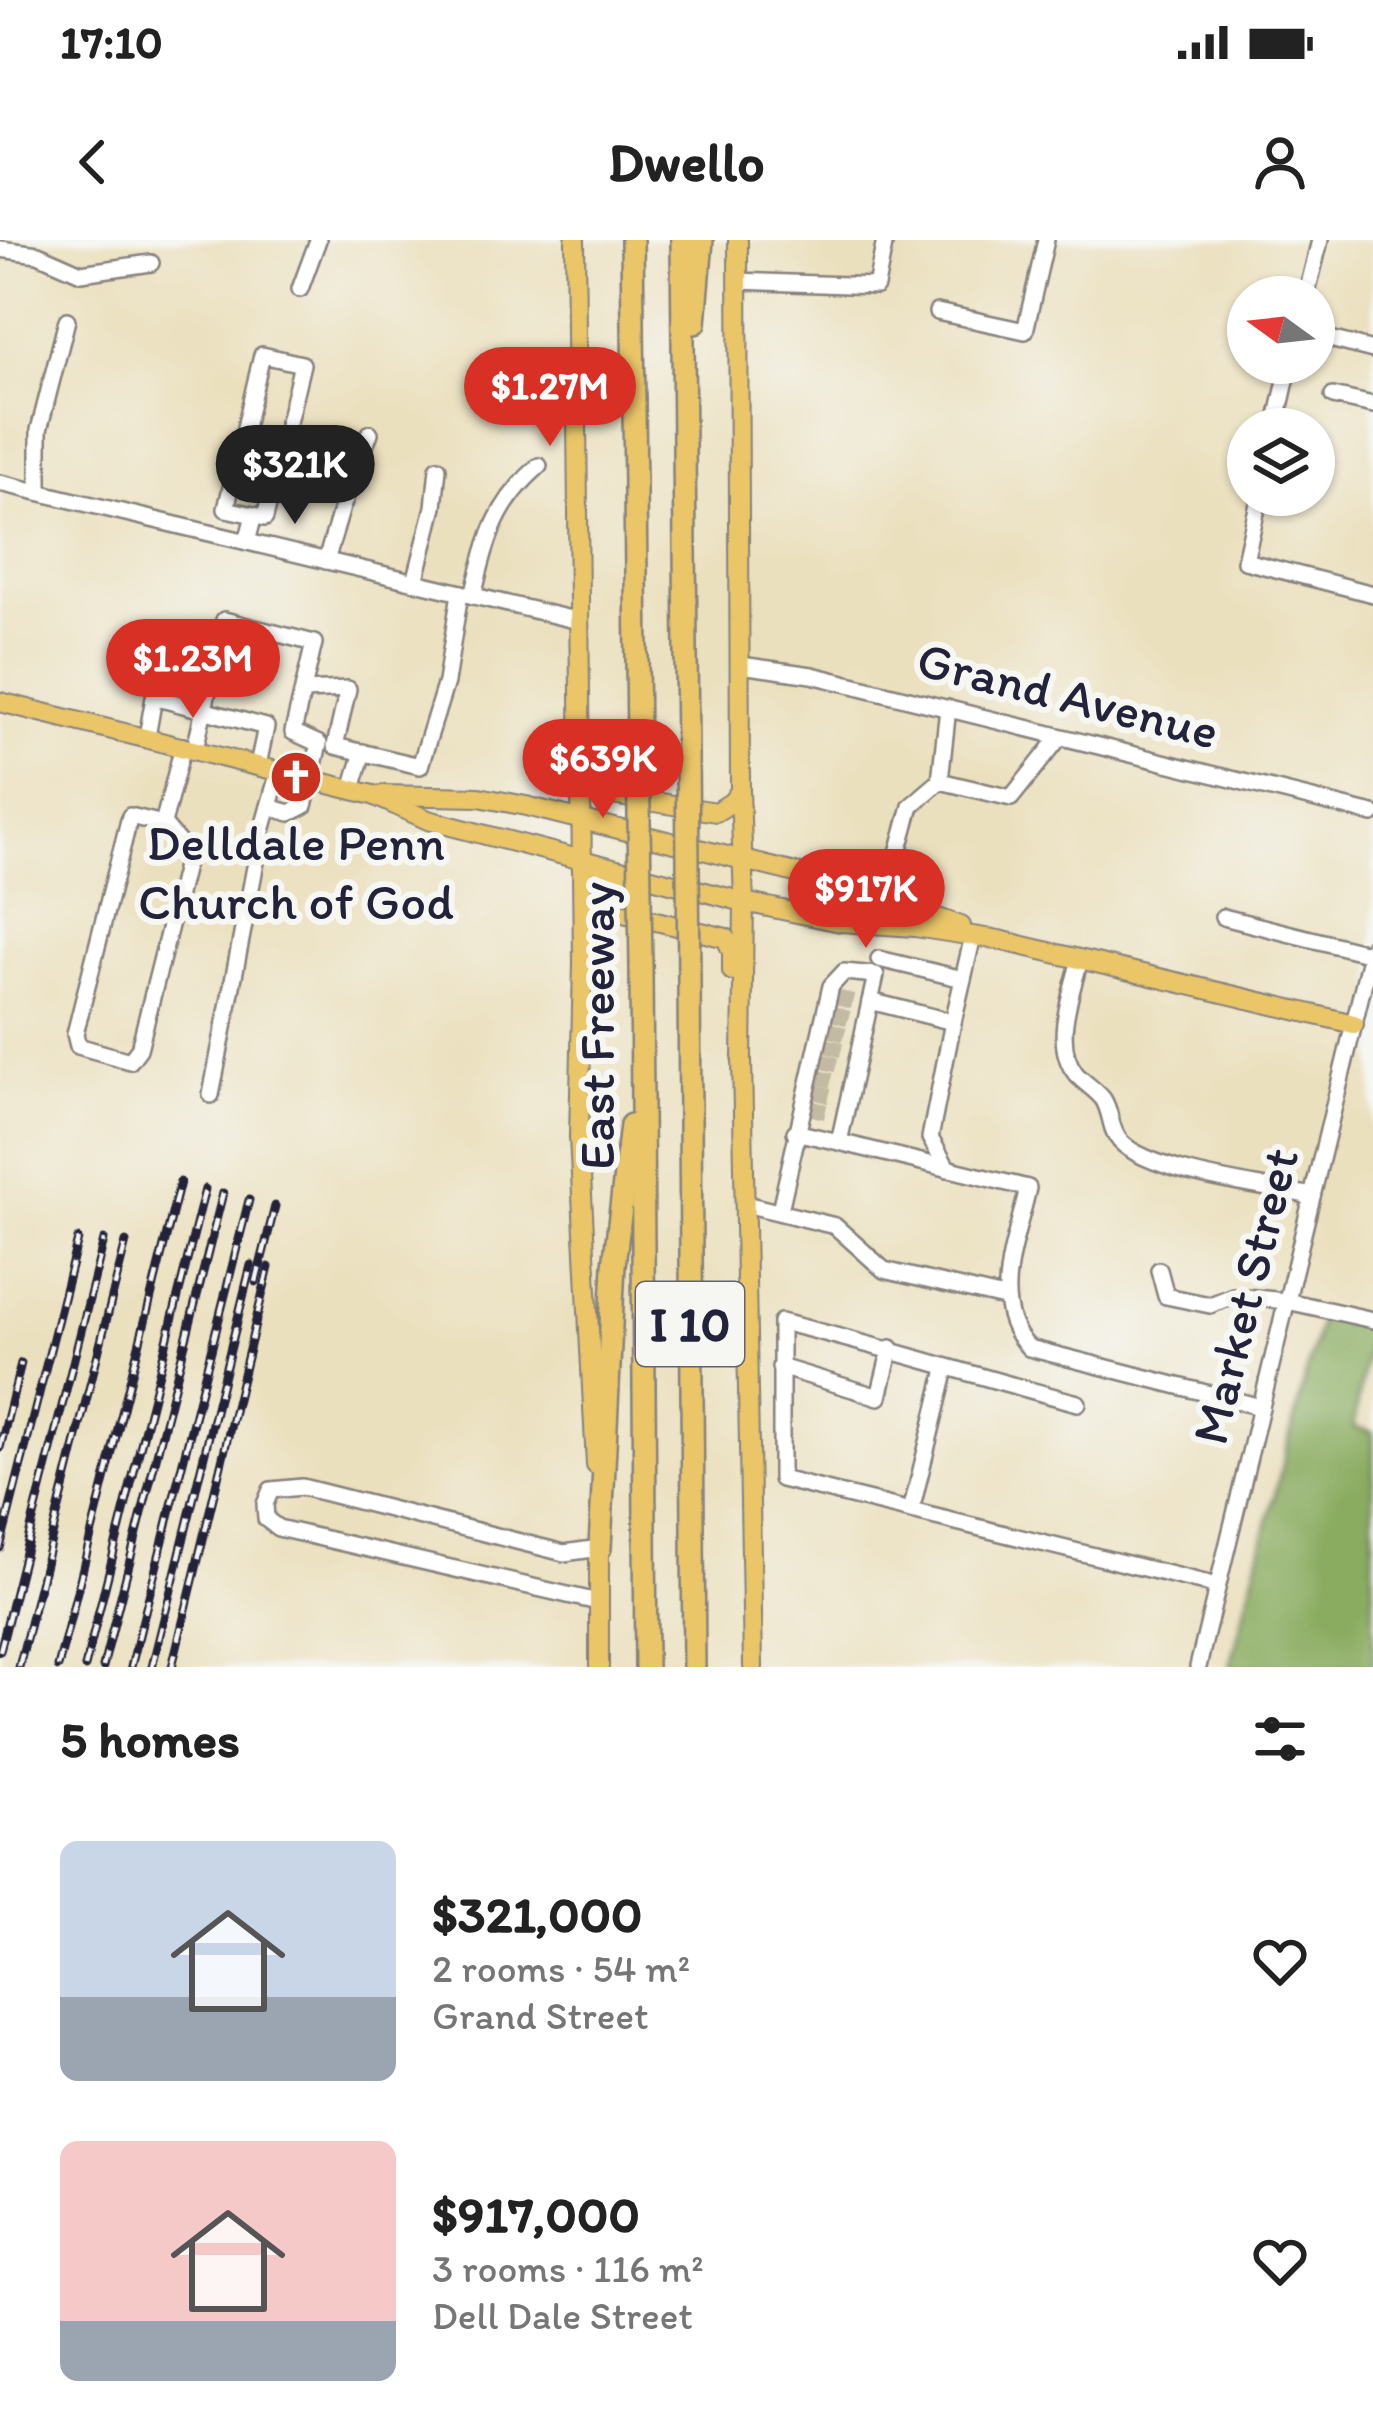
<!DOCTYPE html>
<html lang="en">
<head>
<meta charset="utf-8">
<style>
  :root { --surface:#fff; --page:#f2f2f2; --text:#222; --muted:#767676; --accent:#d93025 }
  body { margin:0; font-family:Itim,sans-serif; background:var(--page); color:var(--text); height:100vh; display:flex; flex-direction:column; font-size:45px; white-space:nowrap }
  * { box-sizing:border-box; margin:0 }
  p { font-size:39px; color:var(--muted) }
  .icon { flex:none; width:66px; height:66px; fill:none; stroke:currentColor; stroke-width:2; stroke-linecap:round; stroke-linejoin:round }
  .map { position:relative; height:1427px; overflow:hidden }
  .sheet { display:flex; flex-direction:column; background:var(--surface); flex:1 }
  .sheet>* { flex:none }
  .needle { width:78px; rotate:285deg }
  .buttons { position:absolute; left:1227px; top:36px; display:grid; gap:24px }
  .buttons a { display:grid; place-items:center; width:108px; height:108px; border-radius:50%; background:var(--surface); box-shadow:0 3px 9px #0004; font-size:60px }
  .price { position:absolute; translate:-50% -102px; padding:0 27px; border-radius:42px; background:var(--accent); color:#fff; font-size:39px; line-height:78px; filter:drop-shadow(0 3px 6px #0008) }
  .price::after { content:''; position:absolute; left:50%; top:72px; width:36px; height:27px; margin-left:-18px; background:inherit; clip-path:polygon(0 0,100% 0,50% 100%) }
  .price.on { background:#222; color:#fff }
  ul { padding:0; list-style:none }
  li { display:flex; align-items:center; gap:36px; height:300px; padding:0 60px }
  li span { display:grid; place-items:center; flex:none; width:336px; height:240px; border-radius:18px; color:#555 }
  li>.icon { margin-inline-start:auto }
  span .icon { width:144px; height:144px; fill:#fffc; stroke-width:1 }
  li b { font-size:51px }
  h2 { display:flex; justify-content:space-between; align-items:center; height:144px; padding:0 60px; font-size:51px }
  .status { display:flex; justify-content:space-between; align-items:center; height:84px; padding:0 60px; background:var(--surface); direction:ltr }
  .status svg { height:33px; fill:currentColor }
  header { display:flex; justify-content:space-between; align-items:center; height:156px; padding:0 60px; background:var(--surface); font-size:54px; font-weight:800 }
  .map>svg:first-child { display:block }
  .forest { fill:#8aac60; stroke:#56674e; stroke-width:3 }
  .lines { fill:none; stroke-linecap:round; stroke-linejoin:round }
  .minor-tunnel { stroke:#c3baa4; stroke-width:15; stroke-dasharray:15 8; stroke-linecap:butt }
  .minor-casing { stroke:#86817c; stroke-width:20 }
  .major-casing { stroke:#86817c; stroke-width:22 }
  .highway-casing { stroke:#86817c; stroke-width:26 }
  .minor { stroke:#fff; stroke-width:15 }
  .major { stroke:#eac669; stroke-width:18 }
  .highway { stroke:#eac669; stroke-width:21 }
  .rail-casing { stroke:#22223b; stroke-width:9 }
  .rail { stroke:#f6f6f2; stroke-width:4.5; stroke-dasharray:14; stroke-linecap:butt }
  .highway-bridge-casing { stroke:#86817c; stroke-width:26; stroke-linecap:butt }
  .highway-bridge { stroke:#eac669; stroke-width:21 }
  .labels { text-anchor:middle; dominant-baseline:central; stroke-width:12; stroke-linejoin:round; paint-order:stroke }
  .shield { fill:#f6f6f2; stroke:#626272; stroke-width:3 }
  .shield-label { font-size:48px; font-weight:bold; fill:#22223b }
  .street-label { font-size:51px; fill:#22223b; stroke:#f6f6f2 }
  .poi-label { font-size:51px; fill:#22223b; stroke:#f6f6f2 }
</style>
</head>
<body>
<div class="status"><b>17:10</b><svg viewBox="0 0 49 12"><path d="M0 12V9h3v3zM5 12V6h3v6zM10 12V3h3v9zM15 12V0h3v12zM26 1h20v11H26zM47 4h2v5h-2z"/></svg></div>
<header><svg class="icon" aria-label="back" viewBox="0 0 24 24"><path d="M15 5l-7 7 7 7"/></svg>Dwello<svg class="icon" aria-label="person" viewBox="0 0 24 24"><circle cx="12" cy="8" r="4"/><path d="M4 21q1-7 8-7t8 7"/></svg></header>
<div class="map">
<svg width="1373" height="1427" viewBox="0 0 1373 1427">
  <rect width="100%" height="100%" fill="#f6f6f2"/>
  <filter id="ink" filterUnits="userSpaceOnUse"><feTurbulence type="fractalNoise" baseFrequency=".00833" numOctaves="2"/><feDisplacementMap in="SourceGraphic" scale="24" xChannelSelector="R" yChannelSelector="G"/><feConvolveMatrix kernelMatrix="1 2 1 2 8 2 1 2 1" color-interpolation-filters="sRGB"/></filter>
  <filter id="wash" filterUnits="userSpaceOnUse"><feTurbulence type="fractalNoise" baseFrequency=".004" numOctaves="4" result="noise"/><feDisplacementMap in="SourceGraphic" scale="48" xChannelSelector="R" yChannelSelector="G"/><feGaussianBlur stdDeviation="2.7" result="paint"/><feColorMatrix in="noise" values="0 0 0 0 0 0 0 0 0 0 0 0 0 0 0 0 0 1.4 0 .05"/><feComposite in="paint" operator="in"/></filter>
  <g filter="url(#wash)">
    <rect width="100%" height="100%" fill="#ebe0be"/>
    <path class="forest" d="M1322,1073L1371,1084L1354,1187L1373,1192V1427H1230Z"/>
  </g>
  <g filter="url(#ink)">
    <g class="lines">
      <g class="minor-tunnel">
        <path d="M838,758L858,763"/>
        <path d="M834,774L854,780"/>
        <path d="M830,790L850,796"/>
        <path d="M827,806L847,811"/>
        <path d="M822,821L842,826"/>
        <path d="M817,837L838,842"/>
        <path d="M815,852L835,857"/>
        <path d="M811,868L831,873"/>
      </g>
      <g class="minor-casing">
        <g id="minor">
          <path d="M0,9L38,14L81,33L151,23"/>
          <path d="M738,41L876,46L885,0"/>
          <path d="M300,49L318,0"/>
          <path d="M1306,57L1320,0"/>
          <path d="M937,72L1025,91L1046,0"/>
          <path d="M1314,95L1373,110"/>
          <path d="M1333,156L1373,165"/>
          <path d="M1275,189L1290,123"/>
          <path d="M0,243L579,381"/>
          <path d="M39,252V190L67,80"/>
          <path d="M1260,255L1245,321L1373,354"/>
          <path d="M247,302L254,275L265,278L302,124L262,115L226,269L254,275"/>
          <path d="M326,321L342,267L370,193"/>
          <path d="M415,342L434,267L438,228"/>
          <path d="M473,356C487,300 494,265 539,226"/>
          <path d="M741,425L812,435L1373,574"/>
          <path d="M304,451L348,449L335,506L420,526L446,442L460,353"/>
          <path d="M948,468L940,541L1011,558L1059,498"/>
          <path d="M147,497L154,457L266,487L258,525"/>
          <path d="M195,509L224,380L314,403L293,492L319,504L304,566L290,573L269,567"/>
          <path d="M352,549L363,512"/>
          <path d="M163,584L180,604L186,622L139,809L130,821L78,806L75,794L130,576L163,584L183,506"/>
          <path d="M885,659L911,566L940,541"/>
          <path d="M1223,677L1371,714"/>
          <path d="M879,719L963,739"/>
          <path d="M1080,719C1072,753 1051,803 1076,834C1084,843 1095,849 1103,859C1112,873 1109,888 1120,901C1149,933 1267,947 1312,956"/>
          <path d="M870,761L953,782L973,696"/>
          <path d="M211,855L262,591L279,531"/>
          <path d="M839,902L1028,948C1017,1000 986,1065 1029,1108L1261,1167"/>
          <path d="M948,929L930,898L953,782"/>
          <path d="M745,964L835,986L884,1030L1004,1058"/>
          <path d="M780,970L831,746L844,732L876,735L839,902L795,892"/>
          <path d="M1159,1030L1166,1056L1210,1065L1233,1056L1287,1061L1373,1080"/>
          <path d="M780,1127L879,1157L891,1108"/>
          <path d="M1078,1163C978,1137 881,1106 781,1082V1239L1217,1346"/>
          <path d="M911,1271L946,1129"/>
          <path d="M598,1362L278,1288L266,1279L265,1264L271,1250L302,1247L564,1313L600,1308"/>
          <path d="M1198,1427L1373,705"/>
        </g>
      </g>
      <g class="major-casing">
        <g id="major">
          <path d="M575,0L583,723L579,897L596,1225"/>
          <path d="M738,0L740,551L744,662L742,819L753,1427"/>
          <path d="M0,462L373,555L428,580L744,662L840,682L915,687L999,700L1354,784"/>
          <path d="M590,517L595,544L606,554L716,572L732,562L740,551"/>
          <path d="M382,555L479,557L526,566L848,646L961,686"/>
          <path d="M588,700L591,685L611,670L726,698L732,712V731"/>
          <path d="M599,1427V1294"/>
        </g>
      </g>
      <g class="highway-casing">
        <g id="highway">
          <path d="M632,0L638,501"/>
          <path d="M682,0L687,512"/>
          <path d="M695,83L702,0"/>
          <path d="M641,728L646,1427"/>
          <path d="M689,740L694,1427"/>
          <path d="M600,1308L614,1025L631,885"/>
        </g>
      </g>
      <use href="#minor" class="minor"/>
      <use href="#major" class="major"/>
      <use href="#highway" class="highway"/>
      <g class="rail-casing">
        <g id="rail">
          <path d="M256,1042L275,966"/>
          <path d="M0,1208L21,1123"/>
          <path d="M0,1308L78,999"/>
          <path d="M0,1411L104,1000"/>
          <path d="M19,1427L126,1002"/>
          <path d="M58,1427L180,942"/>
          <path d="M85,1427L205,949"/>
          <path d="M103,1427L223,953"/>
          <path d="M131,1427L249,960"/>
          <path d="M152,1427L251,1025"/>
          <path d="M172,1427L269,1027"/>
        </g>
      </g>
      <use href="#rail" class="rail"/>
      <g class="highway-bridge-casing">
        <g id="highway-bridge">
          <path d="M638,501L641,728"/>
          <path d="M687,512L689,740"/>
        </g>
      </g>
      <use href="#highway-bridge" class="highway-bridge"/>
    </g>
  </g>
  <defs>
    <g id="church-disc" transform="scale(2.7)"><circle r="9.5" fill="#c8321e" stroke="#f6f6f2"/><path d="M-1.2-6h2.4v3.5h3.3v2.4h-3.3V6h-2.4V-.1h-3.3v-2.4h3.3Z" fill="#fff"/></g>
  </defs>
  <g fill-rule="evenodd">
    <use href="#church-disc" x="296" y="537"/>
  </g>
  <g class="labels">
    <rect class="shield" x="636" y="1042" width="108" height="84" rx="9"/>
    <g class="shield-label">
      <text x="690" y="1084">I 10</text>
    </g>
    <g class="street-label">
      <text transform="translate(1068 455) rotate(14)">Grand Avenue</text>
      <text transform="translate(596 786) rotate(-90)">East Freeway</text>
      <text transform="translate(1245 1056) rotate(-76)">Market Street</text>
    </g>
    <g class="poi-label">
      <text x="296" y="602">Delldale Penn<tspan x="296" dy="59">Church of God</tspan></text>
    </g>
  </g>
</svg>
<div class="buttons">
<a><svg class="needle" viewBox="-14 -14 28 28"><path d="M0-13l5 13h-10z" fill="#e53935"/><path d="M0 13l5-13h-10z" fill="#767676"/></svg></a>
<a><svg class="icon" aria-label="layers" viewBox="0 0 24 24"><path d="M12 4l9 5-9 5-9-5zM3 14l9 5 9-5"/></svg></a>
</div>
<b class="price" style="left:550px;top:209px">$1.27M</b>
<b class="price on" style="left:295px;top:287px">$321K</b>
<b class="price" style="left:193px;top:481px">$1.23M</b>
<b class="price" style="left:603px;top:581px">$639K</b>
<b class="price" style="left:866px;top:711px">$917K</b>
</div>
<section class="sheet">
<h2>5 homes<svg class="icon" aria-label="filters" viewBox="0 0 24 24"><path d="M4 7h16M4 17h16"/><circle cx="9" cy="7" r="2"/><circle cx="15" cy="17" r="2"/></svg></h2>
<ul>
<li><span style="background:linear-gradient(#c9d6e8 65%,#9aa5b1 0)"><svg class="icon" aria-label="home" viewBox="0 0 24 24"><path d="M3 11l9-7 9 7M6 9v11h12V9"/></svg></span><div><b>$321,000</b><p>2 rooms · 54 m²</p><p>Grand Street</p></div><svg class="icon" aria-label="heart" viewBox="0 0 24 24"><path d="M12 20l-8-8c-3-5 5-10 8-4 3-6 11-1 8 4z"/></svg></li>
<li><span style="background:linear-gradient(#f6c9c9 75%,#9aa5b1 0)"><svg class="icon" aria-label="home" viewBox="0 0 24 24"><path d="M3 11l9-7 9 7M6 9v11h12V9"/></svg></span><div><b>$917,000</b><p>3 rooms · 116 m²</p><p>Dell Dale Street</p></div><svg class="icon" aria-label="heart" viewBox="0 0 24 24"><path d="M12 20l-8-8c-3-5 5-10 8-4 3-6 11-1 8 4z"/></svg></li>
</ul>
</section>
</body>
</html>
